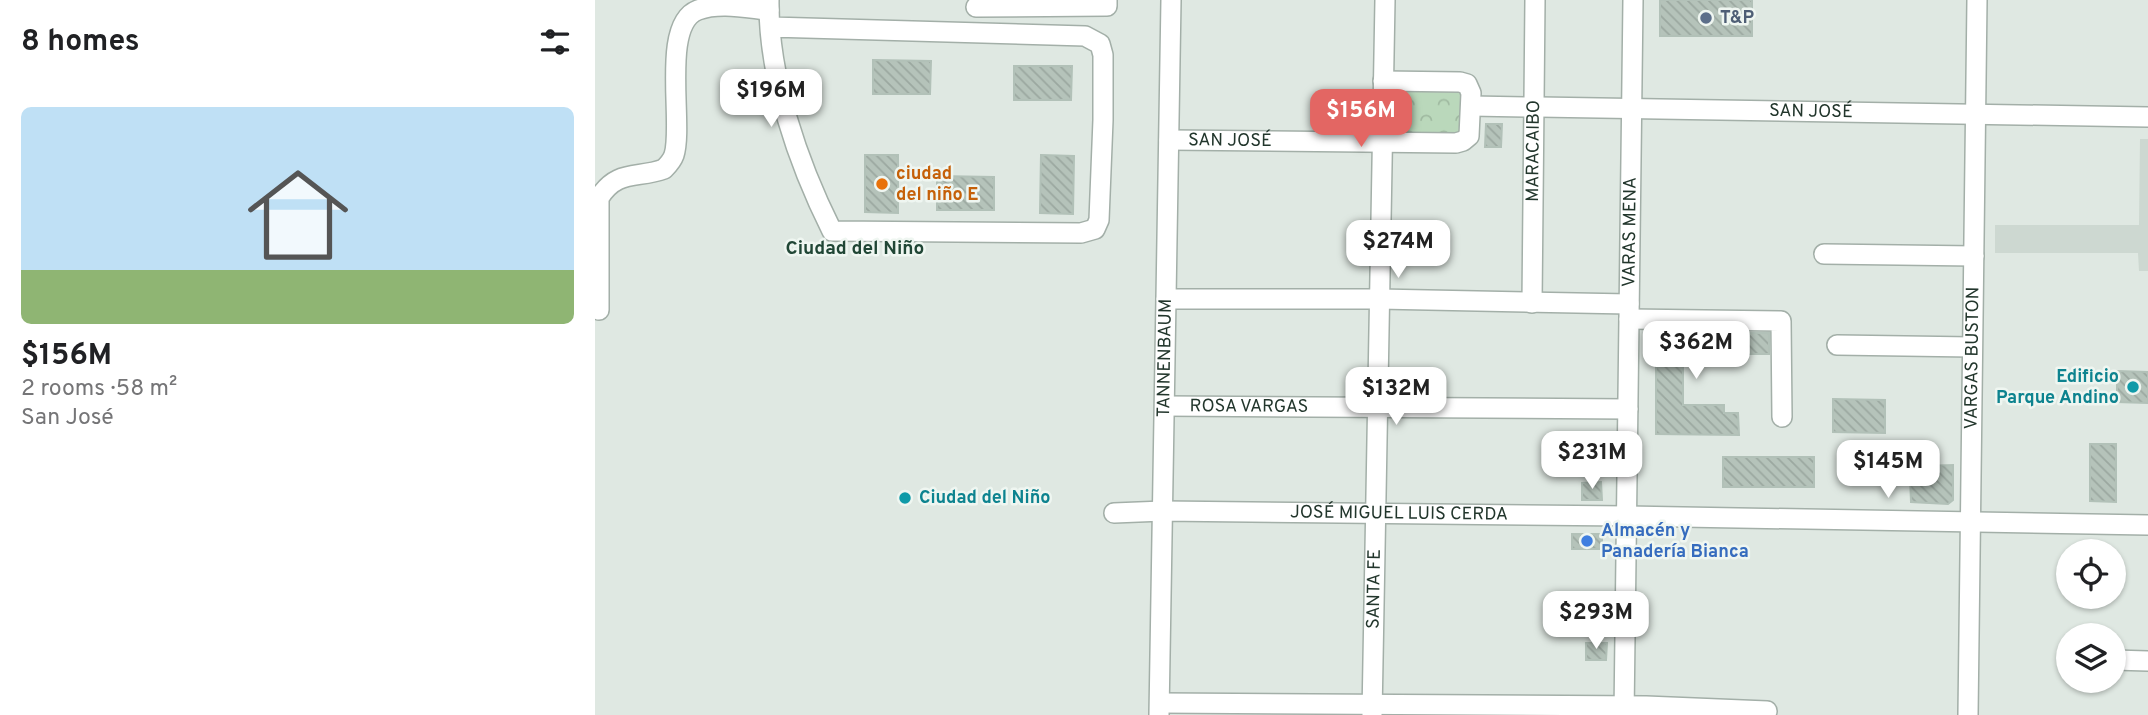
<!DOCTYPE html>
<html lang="en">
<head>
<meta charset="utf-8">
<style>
  :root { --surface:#fff; --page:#f6f6f6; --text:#202124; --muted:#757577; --line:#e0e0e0; --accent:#e36663 }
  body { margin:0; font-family:Overpass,sans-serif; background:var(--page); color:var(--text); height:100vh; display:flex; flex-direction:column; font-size:26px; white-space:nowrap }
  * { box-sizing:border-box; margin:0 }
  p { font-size:23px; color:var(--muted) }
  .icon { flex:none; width:38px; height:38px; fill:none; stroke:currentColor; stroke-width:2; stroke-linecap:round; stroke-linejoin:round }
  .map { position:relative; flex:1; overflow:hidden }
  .drawer { display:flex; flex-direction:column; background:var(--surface); width:595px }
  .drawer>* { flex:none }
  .fabs { position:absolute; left:1461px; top:539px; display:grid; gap:14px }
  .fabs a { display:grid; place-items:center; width:70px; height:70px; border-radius:50%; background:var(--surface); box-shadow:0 2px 5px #0004; font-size:35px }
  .price { position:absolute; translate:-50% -60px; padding:0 16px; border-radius:14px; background:#fff; color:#222; font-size:23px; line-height:46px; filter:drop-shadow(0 2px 4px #0008) }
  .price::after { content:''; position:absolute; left:50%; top:42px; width:21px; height:16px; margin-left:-10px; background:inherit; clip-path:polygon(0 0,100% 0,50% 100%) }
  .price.on { background:var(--accent); color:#fff }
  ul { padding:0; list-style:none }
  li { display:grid; align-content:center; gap:14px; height:371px; padding:0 21px }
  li+li { border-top:2px solid var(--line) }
  li span { display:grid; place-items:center; height:217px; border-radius:10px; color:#555 }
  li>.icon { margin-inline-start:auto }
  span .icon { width:126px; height:126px; fill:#fffc; stroke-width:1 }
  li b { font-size:30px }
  h2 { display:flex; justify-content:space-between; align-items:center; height:84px; padding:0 21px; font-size:30px }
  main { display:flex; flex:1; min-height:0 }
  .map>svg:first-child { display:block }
  .built { fill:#cdd8d1 }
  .forest { fill:url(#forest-crowns) }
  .building { fill:url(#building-back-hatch); stroke:#b2c1b8; stroke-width:2 }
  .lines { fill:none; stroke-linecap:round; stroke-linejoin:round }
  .minor-casing { stroke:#a3afa8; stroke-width:22 }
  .minor { stroke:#fff; stroke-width:19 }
  .service-dot { fill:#5c6f8a; stroke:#eff6f1; stroke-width:2.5 }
  .food-dot { fill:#e8710a; stroke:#eff6f1; stroke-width:2.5 }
  .culture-dot { fill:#0f9aa8; stroke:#eff6f1; stroke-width:2.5 }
  .shop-dot { fill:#3f7fe0; stroke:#eff6f1; stroke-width:2.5 }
  .labels { text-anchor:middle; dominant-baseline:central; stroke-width:5; stroke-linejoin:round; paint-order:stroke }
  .service-label { font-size:18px; font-weight:bold; fill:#4e5e75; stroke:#eff6f1; text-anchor:start }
  .street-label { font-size:18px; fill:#22362c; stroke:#eff6f1 }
  .food-label { font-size:18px; font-weight:bold; fill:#c56008; stroke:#eff6f1; text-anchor:start }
  .culture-label { font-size:18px; font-weight:bold; fill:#0d838f; stroke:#eff6f1; text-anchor:end }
  .shop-label { font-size:18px; font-weight:bold; fill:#366cbe; stroke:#eff6f1; text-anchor:start }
  .neighbourhood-label { font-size:19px; font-weight:bold; fill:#204635; stroke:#eff6f1 }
</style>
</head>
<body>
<main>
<section class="drawer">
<h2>8 homes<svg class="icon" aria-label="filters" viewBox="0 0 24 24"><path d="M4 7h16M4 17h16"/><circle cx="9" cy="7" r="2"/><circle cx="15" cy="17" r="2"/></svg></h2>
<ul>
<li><span style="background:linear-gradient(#bfe0f5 75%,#8fb573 0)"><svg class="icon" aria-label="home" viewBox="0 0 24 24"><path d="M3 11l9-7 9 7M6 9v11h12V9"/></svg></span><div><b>$156M</b><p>2 rooms · 58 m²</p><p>San José</p></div></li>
</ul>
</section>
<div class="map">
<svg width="1553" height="715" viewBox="0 0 1553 715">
  <defs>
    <pattern id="forest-crowns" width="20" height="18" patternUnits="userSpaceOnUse" patternTransform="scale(1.75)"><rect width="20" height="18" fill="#bad8bb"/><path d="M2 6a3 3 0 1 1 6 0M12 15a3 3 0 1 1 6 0" fill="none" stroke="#a0baa1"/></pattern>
    <pattern id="building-back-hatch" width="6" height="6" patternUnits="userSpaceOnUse" patternTransform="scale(1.75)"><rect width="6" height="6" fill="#b5c3ba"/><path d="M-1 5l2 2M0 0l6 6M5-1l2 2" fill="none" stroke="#9ba8a0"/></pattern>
  </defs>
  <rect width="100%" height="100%" fill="#dfe8e2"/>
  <path class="built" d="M1545,139H1553V271H1544L1543,253H1400V225H1544Z"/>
  <path class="forest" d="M799,89L868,91L869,126L861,136L799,134L795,131L797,91Z"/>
  <g class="building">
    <rect x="1065" y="0" width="92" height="36"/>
    <path d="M278,60L336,61L335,94H278Z"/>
    <path d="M419,66H477L476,100H419Z"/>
    <path d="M891,124H907L906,147H890Z"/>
    <path d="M270,155H303V213L270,212Z"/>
    <path d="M446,155L479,156L478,214L445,213Z"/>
    <path d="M342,176L399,177V210H342Z"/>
    <path d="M1061,332L1174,333V354H1088V405H1129V413H1143L1144,435L1061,434Z"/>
    <path d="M1522,371L1553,372V403L1522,402Z"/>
    <path d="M1238,399L1290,400V433L1238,432Z"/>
    <path d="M1495,444H1521V502L1495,501Z"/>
    <rect x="1128" y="457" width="91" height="30"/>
    <path d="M1358,465V500L1353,504L1316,502L1315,477H1328V466Z"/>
    <path d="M1006,482L1007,500H987V483Z"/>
    <rect x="977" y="534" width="30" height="15"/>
    <path d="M991,643H1012L1011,660H991Z"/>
  </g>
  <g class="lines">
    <g class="minor-casing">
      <g id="minor">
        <path d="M174,0C173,77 203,163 237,231L486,233L500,229L504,220L508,120V55L505,44L490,36L176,27"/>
        <path d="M381,7L512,6V0"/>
        <path id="s1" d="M876,106L1553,117"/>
        <path id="s2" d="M574,140L861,143L868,141L874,136L876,93L872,84L865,82L788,81"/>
        <path d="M1229,254L1379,256"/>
        <path d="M571,299H784L1034,304"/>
        <path id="s3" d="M937,303L940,0"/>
        <path d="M4,310V198C22,169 42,179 69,169C73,165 77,161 79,155C89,124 65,24 103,10C124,2 152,8 174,10"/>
        <path d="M1034,319L1186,321L1187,417"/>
        <path d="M1242,345L1377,347"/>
        <path id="s4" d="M570,406L1033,409"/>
        <path id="s5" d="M519,513L568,511L1032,516L1553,525"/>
        <path d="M1519,660L1553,661"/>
        <path d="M565,703L1051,706L1172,711"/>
        <path id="s6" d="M564,715L576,0"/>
        <path id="s7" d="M777,715L790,0"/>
        <path id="s8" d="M1029,715L1038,0"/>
        <path id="s9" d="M1373,715L1382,0"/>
      </g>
    </g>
    <use href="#minor" class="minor"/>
  </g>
  <circle class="service-dot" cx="1111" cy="18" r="7"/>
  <circle class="food-dot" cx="287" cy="184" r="7"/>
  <g class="culture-dot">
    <circle cx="1538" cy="387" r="7"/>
    <circle cx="310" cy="498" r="7"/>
  </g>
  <circle class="shop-dot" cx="992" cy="541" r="7"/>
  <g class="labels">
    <g class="service-label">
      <text x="1125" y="18">T&amp;P</text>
    </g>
    <g class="street-label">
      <text stroke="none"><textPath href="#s1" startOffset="340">SAN JOSÉ</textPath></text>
      <text stroke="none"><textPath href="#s2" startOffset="61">SAN JOSÉ</textPath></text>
      <text stroke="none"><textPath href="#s3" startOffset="152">MARACAIBO</textPath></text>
      <text stroke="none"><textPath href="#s8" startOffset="483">VARAS MENA</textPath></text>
      <text stroke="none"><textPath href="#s6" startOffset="357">TANNENBAUM</textPath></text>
      <text stroke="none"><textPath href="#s9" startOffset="357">VARGAS BUSTON</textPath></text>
      <text stroke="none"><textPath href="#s4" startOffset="84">ROSA VARGAS</textPath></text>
      <text stroke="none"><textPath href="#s5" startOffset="285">JOSÉ MIGUEL LUIS CERDA</textPath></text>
      <text stroke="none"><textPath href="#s7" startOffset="126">SANTA FE</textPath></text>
    </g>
    <g class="food-label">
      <text x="301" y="174">ciudad<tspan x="301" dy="21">del niño E</tspan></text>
    </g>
    <g class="culture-label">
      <text x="1524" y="377">Edificio<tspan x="1524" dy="21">Parque Andino</tspan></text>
      <text x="324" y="498" text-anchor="start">Ciudad del Niño</text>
    </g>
    <g class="shop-label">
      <text x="1006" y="531">Almacén y<tspan x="1006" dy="21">Panadería Bianca</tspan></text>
    </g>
    <g class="neighbourhood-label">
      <text x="260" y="249">Ciudad del Niño</text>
    </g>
  </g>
</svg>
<div class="fabs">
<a><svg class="icon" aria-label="locate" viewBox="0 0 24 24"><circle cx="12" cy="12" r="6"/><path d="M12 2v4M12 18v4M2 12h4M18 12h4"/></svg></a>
<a><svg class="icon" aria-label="layers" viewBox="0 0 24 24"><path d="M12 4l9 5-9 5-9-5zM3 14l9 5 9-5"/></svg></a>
</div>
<b class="price" style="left:176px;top:129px">$196M</b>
<b class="price on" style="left:766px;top:149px">$156M</b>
<b class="price" style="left:803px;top:280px">$274M</b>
<b class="price" style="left:1101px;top:381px">$362M</b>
<b class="price" style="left:801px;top:427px">$132M</b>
<b class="price" style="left:997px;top:491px">$231M</b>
<b class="price" style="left:1293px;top:500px">$145M</b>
<b class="price" style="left:1001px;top:651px">$293M</b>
</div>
</main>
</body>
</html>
